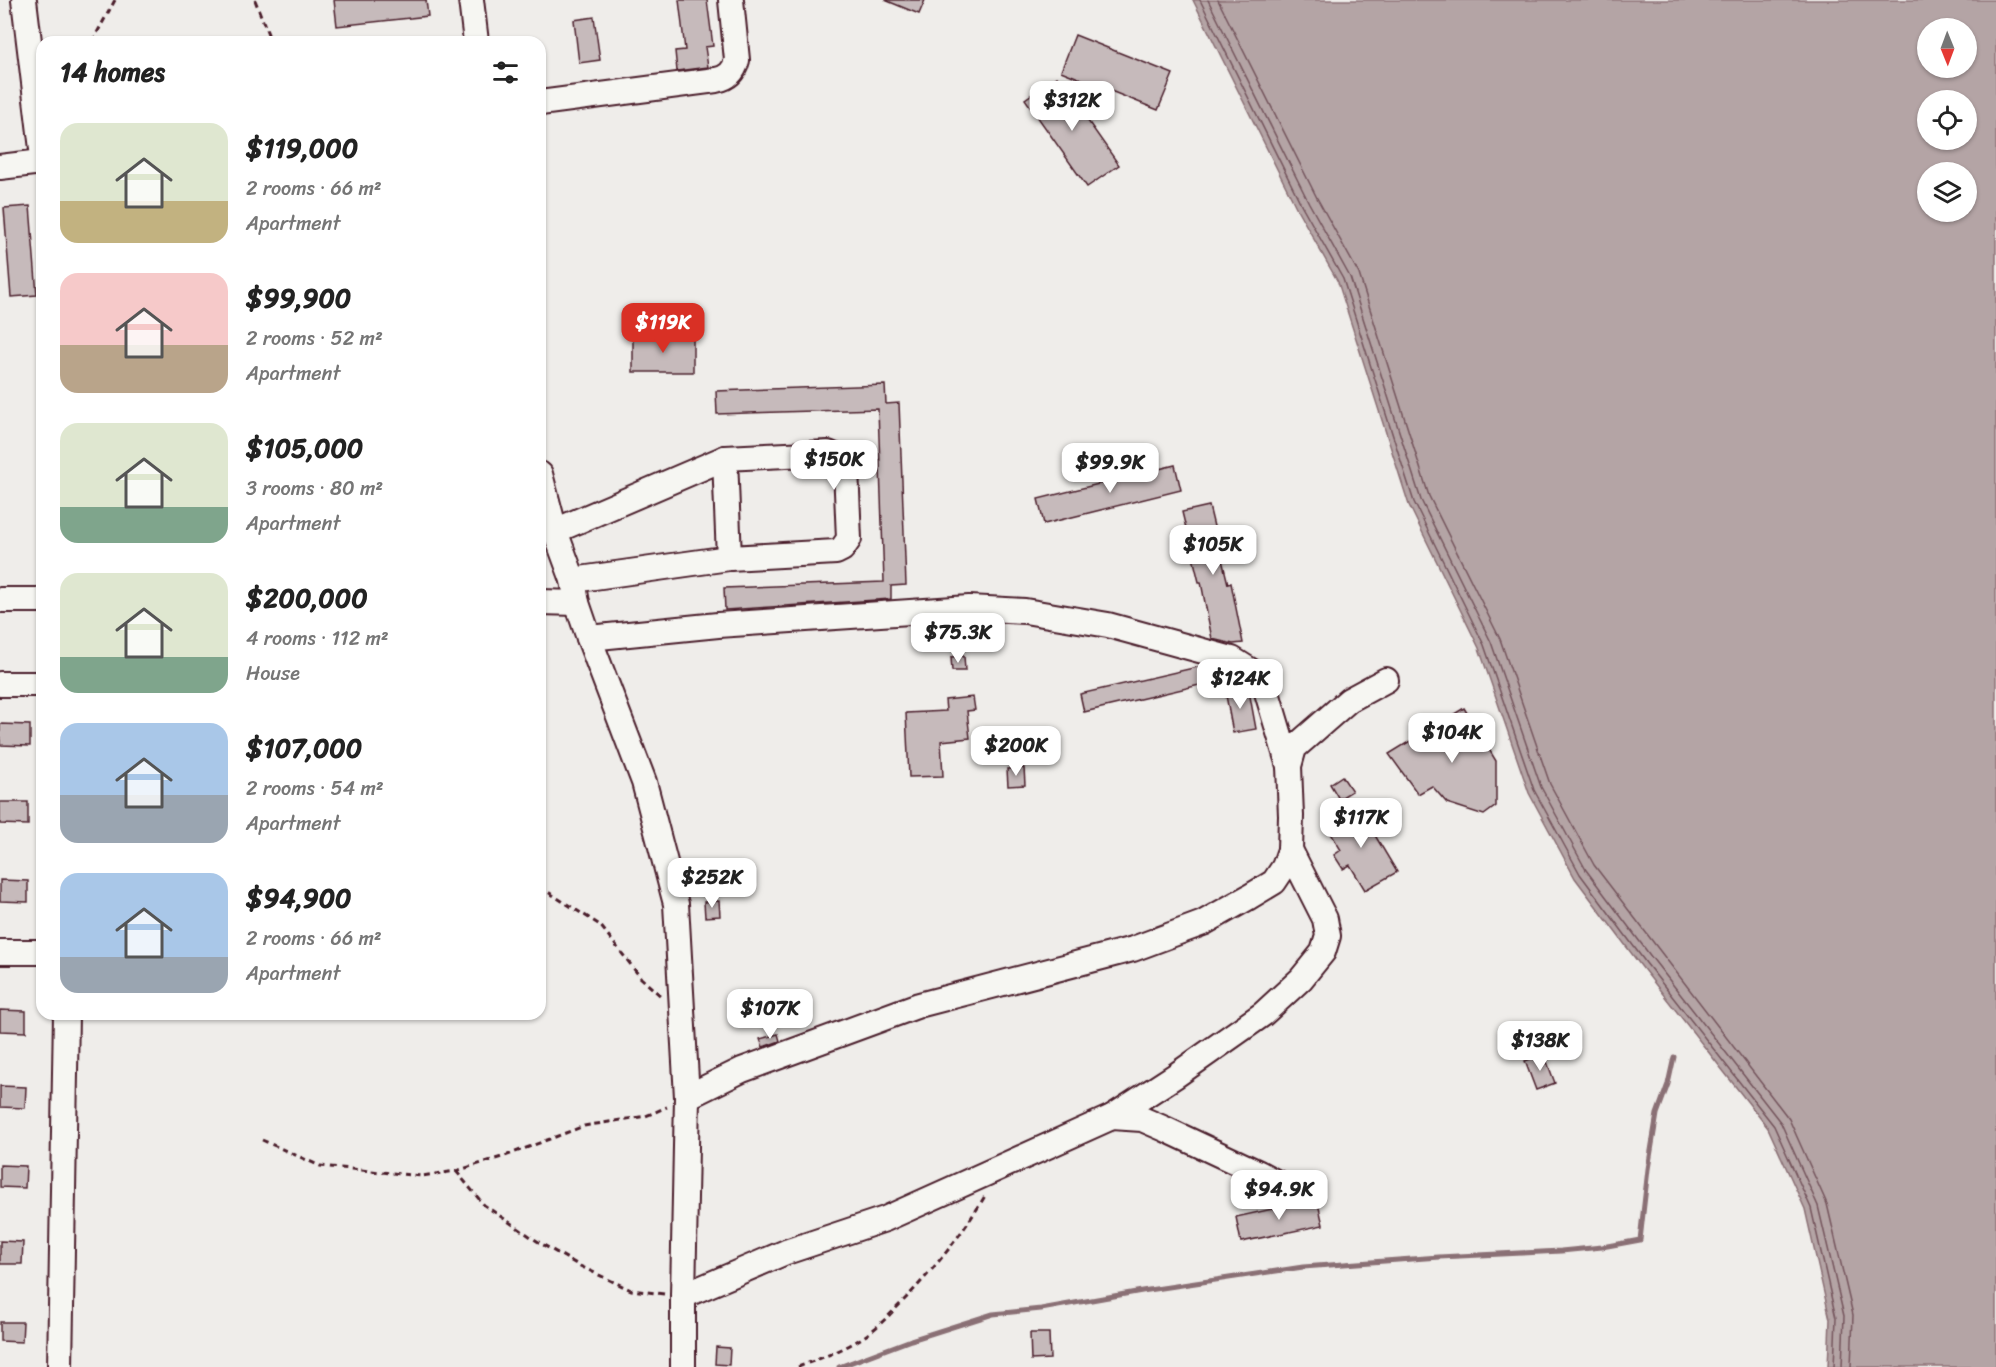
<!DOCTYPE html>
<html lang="en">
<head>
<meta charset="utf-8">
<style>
  :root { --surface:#fff; --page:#f6f6f6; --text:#222; --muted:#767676; --accent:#d93025 }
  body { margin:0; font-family:Sriracha,sans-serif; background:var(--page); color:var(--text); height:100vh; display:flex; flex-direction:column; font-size:22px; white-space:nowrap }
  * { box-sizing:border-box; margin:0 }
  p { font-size:20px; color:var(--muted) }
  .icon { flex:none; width:33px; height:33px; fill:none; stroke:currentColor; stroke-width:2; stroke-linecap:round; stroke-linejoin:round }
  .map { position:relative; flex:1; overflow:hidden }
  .drawer { position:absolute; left:36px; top:36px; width:510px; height:984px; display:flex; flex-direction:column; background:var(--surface); border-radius:18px; box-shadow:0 2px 4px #0004 }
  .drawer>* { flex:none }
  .needle { width:39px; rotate:179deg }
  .buttons { position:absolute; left:1917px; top:18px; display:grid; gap:12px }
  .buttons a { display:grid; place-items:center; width:60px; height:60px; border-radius:50%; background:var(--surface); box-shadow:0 2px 4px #0004; font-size:30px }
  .price { position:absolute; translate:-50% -51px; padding:0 14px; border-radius:12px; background:#fff; color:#222; font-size:20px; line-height:39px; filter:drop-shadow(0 2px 3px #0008) }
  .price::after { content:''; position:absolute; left:50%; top:36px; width:18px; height:14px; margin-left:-9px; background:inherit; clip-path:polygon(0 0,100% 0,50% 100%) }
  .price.on { background:var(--accent); color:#fff }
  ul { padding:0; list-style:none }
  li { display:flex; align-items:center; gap:18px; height:150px; padding:0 24px }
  li span { display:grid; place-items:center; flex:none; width:168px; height:120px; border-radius:18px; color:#555 }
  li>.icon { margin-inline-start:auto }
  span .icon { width:72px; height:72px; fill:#fffc; stroke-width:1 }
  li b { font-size:26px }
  h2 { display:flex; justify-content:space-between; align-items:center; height:72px; padding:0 24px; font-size:26px }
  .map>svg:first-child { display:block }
  .water { fill:#b4a4a5; stroke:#8a6f74; stroke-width:1.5; fill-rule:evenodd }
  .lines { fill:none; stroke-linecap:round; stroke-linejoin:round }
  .shore { stroke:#74545c; stroke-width:1.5 }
  .stream { stroke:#8a6f74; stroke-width:5 }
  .building { fill:#c6babb; stroke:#4a1f2b; stroke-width:1.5 }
  .minor-casing { stroke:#4a1f2b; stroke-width:28 }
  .path { stroke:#4a1f2b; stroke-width:3; stroke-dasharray:6 4.5; stroke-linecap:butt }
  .minor { stroke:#f6f6f2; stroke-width:24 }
</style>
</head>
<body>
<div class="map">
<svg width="1996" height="1367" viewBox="0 0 1996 1367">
  <rect width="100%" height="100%" fill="#efedea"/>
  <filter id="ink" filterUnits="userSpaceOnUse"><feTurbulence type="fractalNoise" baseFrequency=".0167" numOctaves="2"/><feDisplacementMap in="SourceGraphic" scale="12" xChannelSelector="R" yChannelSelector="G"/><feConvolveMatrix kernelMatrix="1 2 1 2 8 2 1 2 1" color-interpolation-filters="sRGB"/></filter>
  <g filter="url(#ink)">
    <path class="water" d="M1193,0H1996V1367H1828L1830,1319L1805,1209L1768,1128L1641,966L1575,878L1529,793L1479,648L1409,505L1338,282L1297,209ZM1928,28H1966V68H1928ZM1928,100H1966V140H1928ZM1928,172H1966V212H1928Z"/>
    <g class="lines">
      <g class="shore">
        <path d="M1200,0L1302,206L1343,279L1414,502L1484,645L1534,790L1580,874L1646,963L1774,1126L1811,1208L1836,1318L1834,1367"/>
        <path d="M1208,0L1309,203L1350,277L1421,500L1491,642L1541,787L1586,870L1652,958L1781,1123L1818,1206L1844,1316L1842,1367"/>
        <path d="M1218,0L1317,198L1359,274L1429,496L1500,639L1550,784L1594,865L1789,1119L1827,1204L1853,1315L1851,1367"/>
      </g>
      <path class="stream" d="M839,1367L911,1340L993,1314L1041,1309L1142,1291L1303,1267L1439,1257L1561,1251L1602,1247L1640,1240L1648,1169L1657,1114L1668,1084L1674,1057"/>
    </g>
    <g class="building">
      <path d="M334,0H426L428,16L337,26Z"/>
      <path d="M679,0H707L713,46L705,47L708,67L677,71L675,51L685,50Z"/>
      <path d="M885,0H925L919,14Z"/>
      <path d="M594,17L600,60L579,63L574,20Z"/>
      <path d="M1075,35L1173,74L1158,110L1061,71Z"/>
      <path d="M1057,77L1119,165L1087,187L1025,99Z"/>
      <path d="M30,206L37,295L11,297L4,208Z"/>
      <rect x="633" y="336" width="60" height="36"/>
      <path d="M885,385L886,404L899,403L906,585L891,586V599L725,610L724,588L884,582L878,409L717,414L716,391Z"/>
      <path d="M1175,465L1181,490L1044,524L1038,499Z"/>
      <path d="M1209,506L1228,584L1231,583L1243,643L1233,644L1212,639L1201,582H1199L1182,512Z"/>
      <path d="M959,632L960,648L947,649L945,633Z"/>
      <path d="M964,656L965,671H952L951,657Z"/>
      <path d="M1202,666L1219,670L1221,680L1084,712L1080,694Z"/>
      <path d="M1246,687L1249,691L1256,729L1233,733L1225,690Z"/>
      <path d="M973,697L975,710L967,711L970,738L941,741L943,776L909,777L906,713L946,711L945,700Z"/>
      <path d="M1464,708L1496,761V806L1484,815L1447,803L1432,786L1418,794L1389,754Z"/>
      <path d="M0,724L30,725V746L0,745Z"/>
      <path d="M1024,768L1025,785L1008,786L1007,769Z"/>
      <path d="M1342,776L1352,791L1339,799L1330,784Z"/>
      <path d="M0,802H28V825L0,824Z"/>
      <path d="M1358,807L1397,872L1365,890L1350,865L1343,869L1334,855L1341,850L1326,825Z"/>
      <path d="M0,880L28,881V902L0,901Z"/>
      <path d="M719,901L720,916L705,917L704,902Z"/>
      <path d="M0,1010L26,1011V1032L0,1031Z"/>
      <path d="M778,1034L780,1041L763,1047L760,1039Z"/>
      <path d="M1544,1054L1555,1083L1536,1090L1525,1061Z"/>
      <path d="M0,1086L26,1087L25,1108L0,1107Z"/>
      <path d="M0,1165L26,1166L25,1188L0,1187Z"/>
      <path d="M1317,1199L1323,1225L1241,1242L1236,1217L1290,1205L1295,1206Z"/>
      <path d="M0,1241L23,1242L22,1264H0Z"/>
      <path d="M0,1322H23L22,1342L0,1341Z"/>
      <path d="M1030,1333H1049L1050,1359L1031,1360Z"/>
      <path d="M716,1347L730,1348L729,1365L715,1364Z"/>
    </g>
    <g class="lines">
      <g class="minor-casing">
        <g id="minor">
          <path d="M24,0L42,149"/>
          <path d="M471,0L476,42"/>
          <path d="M540,103L716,80C727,78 734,72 737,60L731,0"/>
          <path d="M0,167L42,162"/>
          <path d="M725,458L729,558"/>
          <path d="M540,474L555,531L573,580L577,603L589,638L644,782L676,904L687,1097L683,1296V1367"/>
          <path d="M555,531L725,458L828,453L840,458L846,468L849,539L842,549L836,552L729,558L573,580"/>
          <path d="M0,600H42"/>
          <path d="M540,602L577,603"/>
          <path d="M589,638L718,625L969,608L1025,611L1108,625L1232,659L1251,671L1266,689L1289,766"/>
          <path d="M0,684H42"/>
          <path d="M0,952H42"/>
          <path d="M687,1097L742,1070L919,1005L1133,949L1203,923L1249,897L1274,882L1284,867L1290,850L1291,816L1289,766L1294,748L1349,700L1386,680"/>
          <path d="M1112,1117L1142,1119L1165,1129L1259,1173L1294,1192"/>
          <path d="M683,1296L786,1252L885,1219L1112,1117L1175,1076L1263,1014L1301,979L1323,952L1328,936L1325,919L1290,850"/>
          <path d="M60,1367L66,1014"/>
        </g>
      </g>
      <g class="path">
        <path d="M255,0L271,42"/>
        <path d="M92,42L115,0"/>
        <path d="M540,887L600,925L641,978L662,997"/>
        <path d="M262,1140L320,1166L422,1176L456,1171L505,1156L584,1126L646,1116L667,1107"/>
        <path d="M456,1171L484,1205L540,1243L580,1266L631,1290L664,1294"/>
        <path d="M798,1367C821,1358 844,1350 865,1336C881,1325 895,1309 909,1295C938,1264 963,1233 985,1196"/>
      </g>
      <use href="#minor" class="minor"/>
    </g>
  </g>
</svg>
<div class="buttons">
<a><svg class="needle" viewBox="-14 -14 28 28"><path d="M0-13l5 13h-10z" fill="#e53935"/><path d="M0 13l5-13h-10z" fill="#767676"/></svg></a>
<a><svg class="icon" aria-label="locate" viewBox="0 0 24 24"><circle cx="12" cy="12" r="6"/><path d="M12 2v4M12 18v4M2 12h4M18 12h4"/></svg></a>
<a><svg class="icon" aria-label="layers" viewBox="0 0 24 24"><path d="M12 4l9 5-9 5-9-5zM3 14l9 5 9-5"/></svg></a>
</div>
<b class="price" style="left:1072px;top:132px">$312K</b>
<b class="price on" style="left:663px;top:354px">$119K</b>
<b class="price" style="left:834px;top:491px">$150K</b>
<b class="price" style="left:1110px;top:494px">$99.9K</b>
<b class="price" style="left:1213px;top:576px">$105K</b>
<b class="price" style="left:958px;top:664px">$75.3K</b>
<b class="price" style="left:1240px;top:710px">$124K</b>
<b class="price" style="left:1452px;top:764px">$104K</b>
<b class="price" style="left:1016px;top:777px">$200K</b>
<b class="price" style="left:1361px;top:849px">$117K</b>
<b class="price" style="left:712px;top:909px">$252K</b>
<b class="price" style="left:770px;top:1040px">$107K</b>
<b class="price" style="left:1540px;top:1072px">$138K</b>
<b class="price" style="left:1279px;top:1221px">$94.9K</b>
<section class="drawer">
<h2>14 homes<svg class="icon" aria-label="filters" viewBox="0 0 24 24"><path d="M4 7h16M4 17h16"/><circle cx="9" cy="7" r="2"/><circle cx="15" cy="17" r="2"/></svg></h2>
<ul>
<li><span style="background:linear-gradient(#dfe7d0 65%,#c2b280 0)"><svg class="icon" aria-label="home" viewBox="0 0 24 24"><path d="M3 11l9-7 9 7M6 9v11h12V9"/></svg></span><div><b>$119,000</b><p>2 rooms · 66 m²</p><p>Apartment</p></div></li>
<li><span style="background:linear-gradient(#f6c9c9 60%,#b9a48a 0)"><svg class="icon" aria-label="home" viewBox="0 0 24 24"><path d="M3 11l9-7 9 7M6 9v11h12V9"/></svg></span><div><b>$99,900</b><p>2 rooms · 52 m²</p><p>Apartment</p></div></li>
<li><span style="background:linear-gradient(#dfe7d0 70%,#7fa58c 0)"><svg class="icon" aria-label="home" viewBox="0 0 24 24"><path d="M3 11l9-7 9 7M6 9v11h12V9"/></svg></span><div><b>$105,000</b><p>3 rooms · 80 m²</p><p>Apartment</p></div></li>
<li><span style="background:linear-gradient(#dfe7d0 70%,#7fa58c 0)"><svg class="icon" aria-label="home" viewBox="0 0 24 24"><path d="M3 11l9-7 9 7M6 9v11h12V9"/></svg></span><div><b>$200,000</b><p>4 rooms · 112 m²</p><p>House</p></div></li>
<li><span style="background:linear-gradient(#a9c7e8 60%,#9aa5b1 0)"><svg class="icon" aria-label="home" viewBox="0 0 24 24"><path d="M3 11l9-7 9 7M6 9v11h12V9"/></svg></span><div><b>$107,000</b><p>2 rooms · 54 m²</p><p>Apartment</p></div></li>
<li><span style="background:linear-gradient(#a9c7e8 70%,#9aa5b1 0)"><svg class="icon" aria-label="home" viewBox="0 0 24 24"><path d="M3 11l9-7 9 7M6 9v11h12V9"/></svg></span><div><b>$94,900</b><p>2 rooms · 66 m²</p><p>Apartment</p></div></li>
</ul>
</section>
</div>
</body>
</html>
